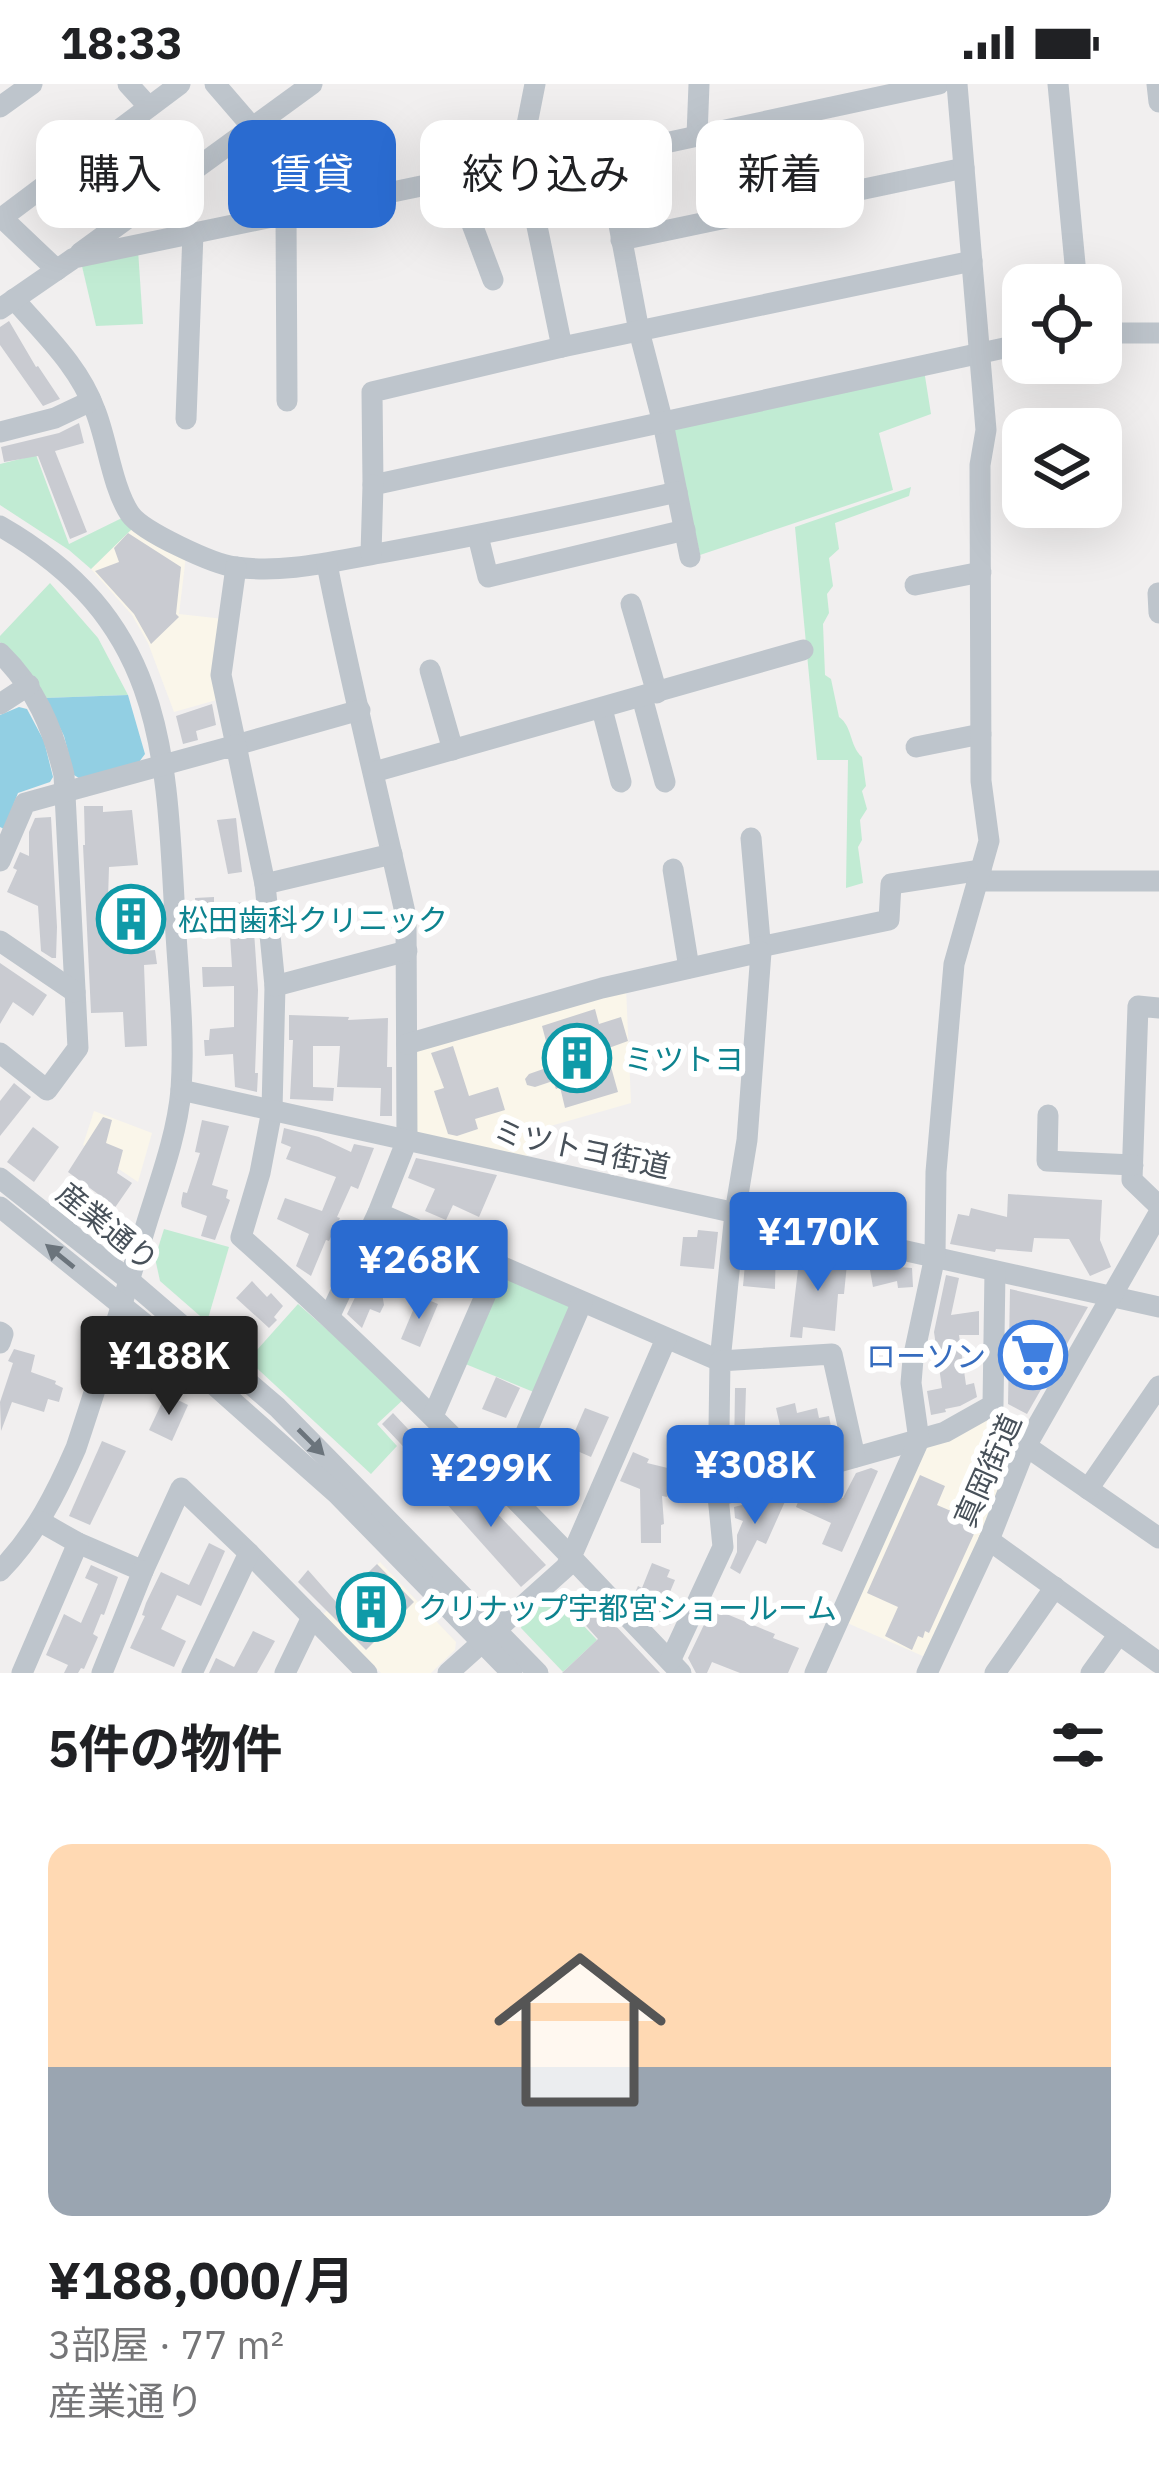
<!DOCTYPE html>
<html lang="ja">
<head>
<meta charset="utf-8">
<style>
  :root { --surface:#fff; --page:#f6f6f6; --text:#202124; --muted:#757577; --line:#e0e0e0; --accent:#2a6bd0 }
  body { margin:0; font-family:"IBM Plex Sans","Noto Sans JP",sans-serif; background:var(--page); color:var(--text); height:100vh; display:flex; flex-direction:column; font-size:45px; white-space:nowrap }
  * { box-sizing:border-box; margin:0 }
  p { font-size:39px; color:var(--muted) }
  .icon { flex:none; width:66px; height:66px; fill:none; stroke:currentColor; stroke-width:2; stroke-linecap:round; stroke-linejoin:round }
  .map { position:relative; height:1589px; overflow:hidden }
  .side { display:flex; flex-direction:column; background:var(--surface); flex:1 }
  .side>* { flex:none }
  .guide { position:absolute; left:36px; top:36px; width:1089px; height:108px; display:flex; gap:24px }
  .controls { position:absolute; left:1002px; top:180px; display:grid; gap:24px }
  .controls a { display:grid; place-items:center; width:120px; height:120px; border-radius:24px; background:var(--surface); box-shadow:0 12px 48px #0002; font-size:60px }
  .price { position:absolute; translate:-50% -102px; padding:0 27px; border-radius:12px; background:var(--accent); color:#fff; font-size:39px; line-height:78px; filter:drop-shadow(0 3px 6px #0008) }
  .price::after { content:''; position:absolute; left:50%; top:72px; width:36px; height:27px; margin-left:-18px; background:inherit; clip-path:polygon(0 0,100% 0,50% 100%) }
  .price.current { background:#222; color:#fff }
  ul { padding:0; list-style:none }
  li { display:grid; align-content:center; gap:24px; height:636px; padding:0 48px }
  li+li { border-top:3px solid var(--line) }
  li span { display:grid; place-items:center; height:372px; border-radius:24px; color:#555 }
  li>.icon { margin-inline-start:auto }
  span .icon { width:216px; height:216px; fill:#fffc; stroke-width:1 }
  li b { font-size:51px }
  h2 { display:flex; justify-content:space-between; align-items:center; height:144px; padding:0 48px; font-size:51px }
  .pill { padding:0 42px; border-radius:24px; background:var(--surface); box-shadow:0 12px 48px #0002; font-size:42px; line-height:108px }
  .pill.current { background:var(--accent); color:#fff }
  .status { display:flex; justify-content:space-between; align-items:center; height:84px; padding:0 60px; background:var(--surface); direction:ltr }
  .status svg { height:33px; fill:currentColor }
  .map>svg:first-child { display:block }
  .commercial { fill:#faf6ea }
  .green { fill:#c1ebd3 }
  .water { fill:#92cfe3 }
  .building { fill:#c9cbd1 }
  .lines { fill:none; stroke-linecap:round; stroke-linejoin:round }
  .minor { stroke:#bec5cc; stroke-width:21 }
  .oneway { fill:#6b747c }
  .labels { text-anchor:middle; dominant-baseline:central; stroke-width:12; stroke-linejoin:round; paint-order:stroke }
  .culture-label { font-size:30px; fill:#0d838f; stroke:#fff; text-anchor:start }
  .street-label { font-size:30px; fill:#48515a; stroke:#fff }
  .shop-label { font-size:30px; fill:#366cbe; stroke:#fff; text-anchor:end }
</style>
</head>
<body>
<div class="status"><b>18:33</b><svg viewBox="0 0 49 12"><path d="M0 12V9h3v3zM5 12V6h3v6zM10 12V3h3v9zM15 12V0h3v12zM26 1h20v11H26zM47 4h2v5h-2z"/></svg></div>
<div class="map">
<svg width="1159" height="1589" viewBox="0 0 1159 1589">
  <rect width="100%" height="100%" fill="#f1efef"/>
  <g class="commercial">
    <path d="M135,442L186,472L179,530L224,535L220,615L174,628L148,559L132,531L91,485Z"/>
    <path d="M626,903L631,1019L533,1047L527,1074L415,1050L413,965Z"/>
    <path d="M94,1027L152,1049L138,1098L83,1061Z"/>
    <path d="M1000,1326L1027,1340L993,1427L925,1573L845,1538L923,1366L930,1358Z"/>
    <path d="M380,1478L456,1558L455,1566L431,1589H381L322,1531Z"/>
  </g>
  <g class="green">
    <path d="M138,166L143,240L96,242L81,178Z"/>
    <path d="M924,286L931,330L879,349L893,406L700,471L673,348L678,340Z"/>
    <path d="M36,371L69,460L126,432L135,442L91,485L69,466L0,421V380Z"/>
    <path d="M911,403L909,412L835,439L839,465L829,474L833,502L827,510L829,529L823,540L825,591L831,595L839,633C853,643 849,661 862,673L866,702L862,707L867,725L860,736L862,756L858,763L863,799L846,804L848,676H817L795,443Z"/>
    <path d="M50,499L98,554L128,611L45,614L20,579L0,558V552Z"/>
    <path d="M164,1145L229,1163L207,1238L160,1197L155,1174Z"/>
    <path d="M498,1194H510L568,1219L571,1228L536,1309L463,1279Z"/>
    <path d="M298,1220L405,1314L377,1340L397,1362L371,1390L248,1276Z"/>
    <path d="M552,1508L597,1556L563,1588L521,1544L522,1535Z"/>
  </g>
  <g class="water">
    <path d="M128,611L145,670L136,682L82,696L74,691L64,652L45,614Z"/>
    <path d="M19,623L27,625L44,657L53,693L50,698L18,709L4,745L0,743V631Z"/>
  </g>
  <g class="building">
    <path d="M9,237L36,283L38,282L60,315L43,322L0,261V243Z"/>
    <path d="M79,339L84,359L55,367L87,448L70,455L38,372L4,378L1,363L59,349Z"/>
    <path d="M128,449L181,483L176,530L179,533L151,560L134,530L95,487L119,478L114,464Z"/>
    <path d="M212,620L216,641L196,647L198,656L183,660L176,632Z"/>
    <path d="M84,722H103V728L132,726L138,781L109,783L108,815L142,813L144,867L155,866L157,880L144,881L147,962L125,963L123,928L91,929L83,761H85Z"/>
    <path d="M51,733L57,843L56,874H52L41,867L38,822L7,808L17,786L13,784L20,768L29,772V748L35,734Z"/>
    <path d="M236,734L242,788L228,790L217,736Z"/>
    <path d="M214,813V820L252,818L258,906L255,989H258L257,1008L235,1003L233,970L205,972L204,956H209L210,945L234,943V902L203,903L202,883H232L229,836L196,840L195,814Z"/>
    <path d="M0,879L47,911L33,932L13,918L0,940Z"/>
    <path d="M595,925L599,940L621,933L628,957L606,965L618,1008L565,1024L560,1003L556,1005L553,997L535,1003L527,1001L525,995L529,990L549,983L543,962L547,961L542,942Z"/>
    <path d="M289,931L349,933L348,936L388,934L387,983H392V1032H380L381,1004L337,1003L340,962H313V1003L334,1004L333,1017L290,1015L293,956H289Z"/>
    <path d="M453,962L469,1012L498,1003L505,1026L475,1035L478,1045L457,1052L448,1050L434,1007L444,1004L431,969Z"/>
    <path d="M14,999L31,1013L0,1052V1017Z"/>
    <path d="M103,1033L112,1036L106,1059L123,1066L117,1089L132,1099L114,1125L107,1120L95,1137L84,1129L98,1110L68,1088Z"/>
    <path d="M202,1036L229,1042L212,1101L228,1106L226,1114L230,1116L215,1156L201,1152L207,1132L182,1123L181,1119L183,1108L187,1109L200,1069L195,1068Z"/>
    <path d="M33,1043L59,1063L34,1098L7,1078Z"/>
    <path d="M284,1044L319,1053L351,1068L354,1060L374,1064L358,1105L351,1102L337,1133L340,1134L329,1157L326,1156L311,1192L296,1182L309,1150L277,1135L285,1114L322,1127L336,1093L286,1075L291,1063L281,1059Z"/>
    <path d="M416,1074L497,1091L479,1133L453,1121L446,1136L425,1127L435,1105L408,1094Z"/>
    <path d="M1008,1110L1102,1116L1100,1156L1111,1183L1090,1192L1069,1155L1034,1154L1032,1168L996,1165L995,1168L950,1160L958,1130L969,1132L971,1124L1007,1133Z"/>
    <path d="M698,1146L718,1148L714,1185L680,1182L683,1153H697Z"/>
    <path d="M748,1147L776,1153L775,1205L743,1202Z"/>
    <path d="M395,1153L418,1163L401,1200L379,1190Z"/>
    <path d="M829,1168L848,1170L844,1210H838L835,1247L803,1243L802,1254L790,1253L799,1177L828,1179Z"/>
    <path d="M868,1175L886,1178L887,1182L912,1184L913,1203L898,1204L897,1197L873,1203Z"/>
    <path d="M946,1191L959,1194L951,1231L979,1227V1251H959L966,1301L974,1299L977,1313L960,1322L945,1325L946,1328L931,1331L927,1307L942,1304L934,1248Z"/>
    <path d="M372,1196L385,1201L382,1209L384,1221L380,1229L370,1225L362,1244L347,1230L361,1201L369,1204Z"/>
    <path d="M252,1197L267,1213L271,1209L283,1222L274,1233L277,1236L269,1244L236,1214Z"/>
    <path d="M1010,1205L1088,1223L1027,1330L1008,1320Z"/>
    <path d="M419,1212L438,1220L420,1263L401,1255Z"/>
    <path d="M14,1265L35,1271L31,1288L56,1297L55,1300L63,1304L59,1318L48,1315L44,1328L12,1318L1,1347L0,1318L13,1279L8,1277Z"/>
    <path d="M496,1293L520,1304L506,1334L482,1325Z"/>
    <path d="M735,1304H746L744,1369L754,1367L757,1380L783,1371L784,1378L738,1391L734,1373Z"/>
    <path d="M166,1310L188,1321L172,1357L149,1346Z"/>
    <path d="M795,1319L797,1329L817,1324L819,1334L829,1332L835,1364L816,1369L812,1352L784,1359L776,1324Z"/>
    <path d="M585,1324L609,1333L591,1373L568,1363Z"/>
    <path d="M393,1329L409,1346L426,1348L436,1357L435,1366H441L439,1379L416,1376L382,1340Z"/>
    <path d="M102,1357L126,1367L90,1441L69,1432Z"/>
    <path d="M633,1368L649,1375L647,1379L676,1386L667,1413L662,1412L664,1440L661,1441V1459H641L640,1405L620,1397Z"/>
    <path d="M871,1384L878,1387L842,1468L822,1460L831,1439L796,1423L804,1403L811,1401L843,1414L856,1389Z"/>
    <path d="M457,1387L546,1481L521,1503L436,1408Z"/>
    <path d="M920,1391L945,1402L937,1421L979,1439L929,1549L925,1547L923,1554L918,1552L912,1566L885,1552L898,1523L867,1509Z"/>
    <path d="M780,1410L787,1413L766,1460L757,1456L740,1490L730,1484L737,1468V1451L743,1437L735,1434L734,1423L754,1418L762,1421L764,1415Z"/>
    <path d="M209,1459L225,1467L201,1522L177,1511L161,1545L186,1557L174,1583L130,1564L145,1532L142,1531L146,1519L161,1488L189,1501Z"/>
    <path d="M652,1479L670,1486L667,1493L675,1496L667,1515L680,1520L670,1541L662,1537L664,1534L641,1525L632,1515L638,1502L642,1504Z"/>
    <path d="M377,1480L414,1518L366,1566L298,1498L308,1486L337,1519Z"/>
    <path d="M91,1481L118,1493L104,1531L101,1530L93,1550L98,1553L84,1585L81,1584L78,1589H64L68,1581L46,1571L64,1530L81,1539L98,1500L85,1494Z"/>
    <path d="M585,1510L611,1542L614,1540L660,1589H562L598,1555L571,1525Z"/>
    <path d="M712,1524L775,1550L773,1554L799,1564L788,1589H740L712,1578L707,1589H696L688,1574Z"/>
    <path d="M253,1547L275,1557L257,1589H209L216,1574L234,1583Z"/>
  </g>
  <g class="lines">
    <g class="minor">
      <path d="M128,0L149,23"/>
      <path d="M215,0L253,44"/>
      <path d="M1058,0L1077,201"/>
      <path d="M1157,0L1159,18"/>
      <path d="M0,23L32,0"/>
      <path d="M697,52L699,0"/>
      <path d="M606,72L639,247L663,339L690,473"/>
      <path d="M526,89L562,263"/>
      <path d="M517,91L535,0"/>
      <path d="M455,95L493,196"/>
      <path d="M286,130L287,317"/>
      <path d="M2,134L57,186"/>
      <path d="M0,135L180,0"/>
      <path d="M621,156L964,84"/>
      <path d="M80,169L312,0"/>
      <path d="M972,177L562,263L372,308L373,401L1023,260"/>
      <path d="M14,215C44,250 79,282 95,326C107,355 112,403 130,430C143,448 213,480 235,483C284,490 334,477 381,469C480,451 579,430 677,408"/>
      <path d="M0,225L74,174L455,95L461,94L479,99L939,0"/>
      <path d="M1101,249H1159"/>
      <path d="M186,335L193,149"/>
      <path d="M0,348L55,334L91,317"/>
      <path d="M0,442C164,536 166,664 175,834C178,890 185,950 181,1006C177,1051 160,1096 147,1138C124,1214 101,1289 76,1364C56,1410 35,1451 0,1487"/>
      <path d="M478,452L488,493L685,446"/>
      <path d="M371,470L373,401"/>
      <path d="M327,480C350,598 380,715 406,833L407,1056L378,1129L330,1231"/>
      <path d="M236,483L221,591L236,661L360,626"/>
      <path d="M915,501L981,488"/>
      <path d="M1158,509L1159,529"/>
      <path d="M631,520L657,609"/>
      <path d="M0,569C35,603 53,644 64,691L78,964L47,1006L0,969"/>
      <path d="M430,586L453,666"/>
      <path d="M642,613L665,698"/>
      <path d="M0,620L29,601"/>
      <path d="M602,625L621,698"/>
      <path d="M916,663L981,650"/>
      <path d="M374,688L803,566"/>
      <path d="M751,754L761,868"/>
      <path d="M0,777L25,719L236,661L265,800L275,902L272,1026L260,1089L241,1153C356,1255 464,1362 571,1473L566,1483L448,1589"/>
      <path d="M673,785L689,884"/>
      <path d="M978,797H1159"/>
      <path d="M265,800L392,770"/>
      <path d="M0,857L75,908"/>
      <path d="M760,863L889,836L891,800L981,786"/>
      <path d="M275,902L407,867"/>
      <path d="M1159,924L1138,922L1132,1096L1159,1122"/>
      <path d="M181,1006L1159,1223"/>
      <path d="M1048,1031L1047,1077L1133,1081"/>
      <path d="M0,1094L129,1196L277,1323L538,1589"/>
      <path d="M0,1123L151,1245L337,1410L512,1589"/>
      <path d="M378,1129L720,1277L735,1129L747,1056L761,868L602,904L407,960"/>
      <path d="M0,1248L3,1250L0,1259"/>
      <path d="M666,1255L571,1473L681,1589"/>
      <path d="M433,1332L499,1180"/>
      <path d="M1026,1362L1159,1454"/>
      <path d="M503,1402L582,1218"/>
      <path d="M1088,1405L1159,1302"/>
      <path d="M718,1412L945,1348L993,1321L995,1187"/>
      <path d="M41,1438L78,1459L143,1487L181,1404L249,1469L367,1589"/>
      <path d="M989,1456L1159,1579"/>
      <path d="M670,1577L723,1463L718,1412L720,1277L832,1270L855,1373"/>
      <path d="M22,1589L78,1459"/>
      <path d="M102,1589L143,1487"/>
      <path d="M192,1589L249,1469"/>
      <path d="M285,1589L312,1533"/>
      <path d="M815,1589L919,1356L911,1299L913,1275L935,1172L936,1088L954,880L989,757L981,697L980,381L986,346L957,0"/>
      <path d="M927,1589L989,1456L1026,1362L1159,1129"/>
      <path d="M995,1589L1055,1503"/>
      <path d="M1091,1589L1119,1550"/>
    </g>
  </g>
  <defs><path id="oneway-solid" d="M-6-.8H1V-3.2L6.5 0L1 3.2V.8H-6Z" transform="scale(3)"/></defs>
  <g class="oneway">
    <use href="#oneway-solid" transform="translate(60 1172) rotate(-141)"/>
    <use href="#oneway-solid" transform="translate(311 1358) rotate(45)"/>
  </g>
  <defs>
    <g id="building-ring" transform="scale(3.45)"><circle r="9.5" fill="#fff" stroke="#0f9aa8" stroke-width="1.5"/><path d="M-4-6H4V6H1V3H-1V6H-4ZM-2.5-4.3h1.7v1.8h-1.7ZM.8-4.3h1.7v1.8H.8ZM-2.5-1h1.7V.8h-1.7ZM.8-1h1.7V.8H.8Z" fill="#0f9aa8"/></g>
    <g id="supermarket-ring" transform="scale(3.45)"><circle r="9.5" fill="#fff" stroke="#3f7fe0" stroke-width="1.5"/><path d="M-6-5.5h2.5l.6 2H6L4.5 2H-2.5L-4.4-4H-6ZM-1.5 3.2a1.3 1.3 0 1 0 .1 0ZM3 3.2a1.3 1.3 0 1 0 .1 0Z" fill="#3f7fe0"/></g>
  </defs>
  <g fill-rule="evenodd">
    <use href="#building-ring" x="131" y="835"/>
    <use href="#building-ring" x="577" y="974"/>
    <use href="#supermarket-ring" x="1033" y="1271"/>
    <use href="#building-ring" x="371" y="1523"/>
  </g>
  <g class="labels">
    <g class="culture-label">
      <text x="178" y="835">松田歯科クリニック</text>
      <text x="624" y="974">ミツトヨ</text>
      <text x="418" y="1523">クリナップ宇都宮ショールーム</text>
    </g>
    <g class="street-label">
      <text transform="translate(582 1064) rotate(12)">ミツトヨ街道</text>
      <text transform="translate(108 1142) rotate(39)">産業通り</text>
      <text transform="translate(987 1386) rotate(-66)">真岡街道</text>
    </g>
    <g class="shop-label">
      <text x="986" y="1271">ローソン</text>
    </g>
  </g>
</svg>
<div class="controls">
<a><svg class="icon" aria-label="locate" viewBox="0 0 24 24"><circle cx="12" cy="12" r="6"/><path d="M12 2v4M12 18v4M2 12h4M18 12h4"/></svg></a>
<a><svg class="icon" aria-label="layers" viewBox="0 0 24 24"><path d="M12 4l9 5-9 5-9-5zM3 14l9 5 9-5"/></svg></a>
</div>
<b class="price" style="left:818px;top:1210px">¥170K</b>
<b class="price" style="left:419px;top:1238px">¥268K</b>
<b class="price current" style="left:169px;top:1334px">¥188K</b>
<b class="price" style="left:755px;top:1443px">¥308K</b>
<b class="price" style="left:491px;top:1446px">¥299K</b>
<div class="guide">
<a class="pill">購入</a>
<a class="pill current">賃貸</a>
<a class="pill">絞り込み</a>
<a class="pill">新着</a>
</div>
</div>
<section class="side">
<h2>5件の物件<svg class="icon" aria-label="filters" viewBox="0 0 24 24"><path d="M4 7h16M4 17h16"/><circle cx="9" cy="7" r="2"/><circle cx="15" cy="17" r="2"/></svg></h2>
<ul>
<li><span style="background:linear-gradient(#ffd9b3 60%,#9aa5b1 0)"><svg class="icon" aria-label="home" viewBox="0 0 24 24"><path d="M3 11l9-7 9 7M6 9v11h12V9"/></svg></span><div><b>¥188,000/月</b><p>3部屋 · 77 m²</p><p>産業通り</p></div></li>
</ul>
</section>
</body>
</html>
